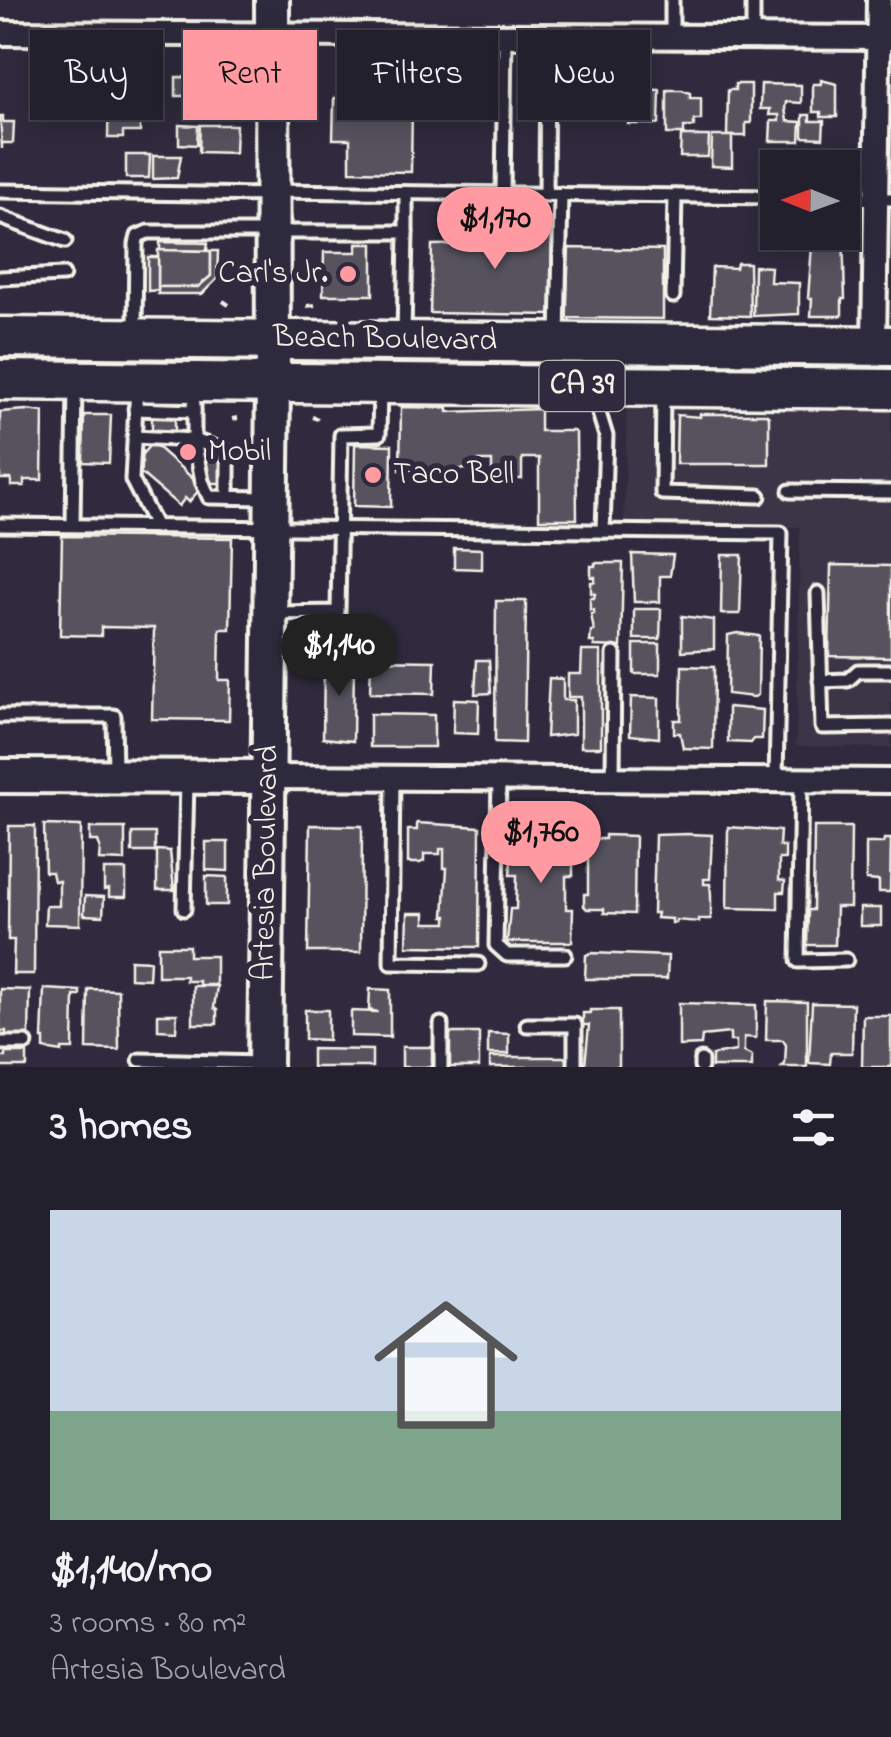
<!DOCTYPE html>
<html lang="en">
<head>
<meta charset="utf-8">
<style>
  :root { --surface:#23202e; --page:#2f2d3a; --text:#f1f3f6; --muted:#a3a3aa; --line:#403e4a; --accent:#ff9aa2 }
  body { margin:0; font-family:"Indie Flower",sans-serif; background:var(--page); color:var(--text); height:100vh; display:flex; flex-direction:column; font-size:38px; white-space:nowrap }
  * { box-sizing:border-box; margin:0 }
  p { font-size:32px; color:var(--muted) }
  .icon { flex:none; width:55px; height:55px; fill:none; stroke:currentColor; stroke-width:2; stroke-linecap:round; stroke-linejoin:round }
  .map { position:relative; height:1067px; overflow:hidden }
  .drawer { display:flex; flex-direction:column; background:var(--surface); flex:1 }
  .drawer>* { flex:none }
  .top-card { position:absolute; left:30px; top:30px; width:832px; height:90px; display:flex; gap:20px }
  .needle { width:65px; rotate:271deg }
  .buttons { position:absolute; left:760px; top:150px; display:grid; gap:20px }
  .buttons a { display:grid; place-items:center; width:100px; height:100px; border-radius:0px; background:var(--surface); box-shadow:0 5px 25px #0003,0 0 0 2px var(--line); font-size:50px }
  .price { position:absolute; translate:-50% -85px; padding:0 22px; border-radius:35px; background:var(--accent); color:#111; font-size:32px; line-height:65px; filter:drop-shadow(0 2px 5px #0008) }
  .price::after { content:''; position:absolute; left:50%; top:60px; width:30px; height:22px; margin-left:-15px; background:inherit; clip-path:polygon(0 0,100% 0,50% 100%) }
  .price.current { background:#222; color:#fff }
  ul { padding:0; list-style:none }
  li { display:grid; align-content:center; gap:20px; height:530px; padding:0 50px }
  li+li { border-top:2px solid var(--line) }
  li span { display:grid; place-items:center; height:310px; border-radius:0px; color:#555 }
  li>.icon { margin-inline-start:auto }
  span .icon { width:180px; height:180px; fill:#fffc; stroke-width:1 }
  li b { font-size:42px }
  h2 { display:flex; justify-content:space-between; align-items:center; height:120px; padding:0 50px; font-size:42px }
  .pill { padding:0 35px; border-radius:0px; background:var(--surface); box-shadow:0 5px 25px #0003,0 0 0 2px var(--line); font-size:35px; line-height:90px }
  .pill.current { background:var(--accent); color:#111 }
  .map>svg:first-child { display:block }
  .built { fill:#3b3647 }
  .building { fill:#56525f; stroke:#f4f1e8; stroke-width:2.5 }
  .lines { fill:none; stroke-linecap:round; stroke-linejoin:round }
  .lane-casing { stroke:#f4f1e8; stroke-width:19 }
  .street-casing { stroke:#f4f1e8; stroke-width:30 }
  .secondary-casing { stroke:#f4f1e8; stroke-width:40 }
  .primary-casing { stroke:#f4f1e8; stroke-width:45 }
  .path { stroke:#f4f1e8; stroke-width:4; stroke-dasharray:10 8; stroke-linecap:butt }
  .lane { stroke:#2f2a3d; stroke-width:11 }
  .street { stroke:#2f2a3d; stroke-width:22 }
  .secondary { stroke:#2f2a3d; stroke-width:32 }
  .primary { stroke:#2f2a3d; stroke-width:38 }
  .poi-dot { fill:#ff9aa2; stroke:#2f2a3d; stroke-width:4 }
  .labels { text-anchor:middle; dominant-baseline:central; stroke-width:10; stroke-linejoin:round; paint-order:stroke }
  .shield { fill:#2f2a3d; stroke:#b9b5b5; stroke-width:2.5 }
  .shield-label { font-size:30px; font-weight:bold; fill:#f4f1e8 }
  .poi-label { font-size:32px; fill:#f4f1e8; stroke:#2f2a3d; text-anchor:start }
  .street-label { font-size:32px; fill:#f4f1e8; stroke:#2f2a3d }
</style>
</head>
<body>
<div class="map">
<svg width="891" height="1067" viewBox="0 0 891 1067">
  <rect width="100%" height="100%" fill="#2f2a3d"/>
  <filter id="ink" filterUnits="userSpaceOnUse"><feTurbulence type="fractalNoise" baseFrequency=".01" numOctaves="2"/><feDisplacementMap in="SourceGraphic" scale="20" xChannelSelector="R" yChannelSelector="G"/><feConvolveMatrix kernelMatrix="1 2 1 2 8 2 1 2 1" color-interpolation-filters="sRGB"/></filter>
  <g filter="url(#ink)">
    <path class="built" d="M627,400L891,406V748L796,746L800,527L624,524Z"/>
    <g class="building">
      <path d="M176,77L235,78V104H192V96H176Z"/>
      <path d="M821,80L837,84V117H821V112H813V84H821Z"/>
      <path d="M735,84H751V123H746V136H727L728,90H735Z"/>
      <path d="M761,84L801,85V103L786,102L785,108L787,121L801,122L800,141H770L771,121H779V115H769L770,109H760Z"/>
      <path d="M109,86H124L123,94H132V100L140,101V132H123V138H108Z"/>
      <path d="M628,89L660,90L659,124H628Z"/>
      <path d="M667,90H682L690,93V98H701V120H694V127H684V134H667Z"/>
      <path d="M334,98L362,99V106L412,107L411,172L350,171V139H333Z"/>
      <path d="M803,115H810V121H824L823,138L803,137Z"/>
      <path d="M0,116H3V122H14L13,143H2V149Z"/>
      <path d="M179,125L198,126L197,145L179,144Z"/>
      <path d="M200,125H236L235,153L199,152Z"/>
      <path d="M681,136H709L708,157H680Z"/>
      <path d="M712,136H732V167L711,166Z"/>
      <path d="M126,155H150L149,178H126Z"/>
      <path d="M153,156H181L177,178L153,179Z"/>
      <path d="M477,221H526V227H552L551,315L430,313L432,245L477,244Z"/>
      <path d="M813,232H843L845,299H842V316H811L812,298H808Z"/>
      <path d="M160,242L208,243L207,251L160,250Z"/>
      <path d="M357,244H373V295H323L324,252H357Z"/>
      <path d="M569,248L663,250V319L566,318Z"/>
      <path d="M158,250L211,251V276L198,287H158Z"/>
      <path d="M211,251H218L217,279L202,294H158V287H198L211,276Z"/>
      <path d="M148,257H158V290L148,291Z"/>
      <path d="M737,263H749L750,316L710,315L712,267L736,268Z"/>
      <path d="M754,266L771,267L770,282L799,283V314L753,316Z"/>
      <path d="M401,407L448,408V412L540,409V431H573L576,433L577,519H539V458H522V479H492V461H476V469L400,470Z"/>
      <path d="M27,410L43,412L42,480H24V486H11V479H0V412Z"/>
      <path d="M700,414H766L769,417V464H676L677,415L700,417Z"/>
      <path d="M84,415H111L109,463L83,462Z"/>
      <path d="M152,415H175V434L152,433Z"/>
      <path d="M355,444L392,445L391,507L354,506Z"/>
      <path d="M150,445H155L199,484L200,489L189,502L185,498L179,506L136,469L142,462L138,459Z"/>
      <path d="M207,459L226,460L224,483H206Z"/>
      <path d="M62,536L232,538L230,629H220L219,680H230L229,720L152,719L154,628L101,627V636L60,635Z"/>
      <path d="M454,548L482,549V569L454,568Z"/>
      <path d="M632,554L673,555L670,576H660V602H634Z"/>
      <path d="M722,555H742L740,614H721Z"/>
      <path d="M595,563H623L621,647L594,646V642H590L591,631H594L591,614H594V610H590V598H594L595,594L591,593V582H595V577H591V566H595Z"/>
      <path d="M831,565L891,566V657L829,656Z"/>
      <path d="M496,601H526L524,743L495,742Z"/>
      <path d="M634,609H661L660,639H634Z"/>
      <path d="M682,616L714,620V649L682,651Z"/>
      <path d="M737,633L759,636L758,695L754,697L727,694L728,635Z"/>
      <rect x="634" y="644" width="26" height="30"/>
      <path d="M582,651H601V747H581V697H568V674H581Z"/>
      <path d="M354,658L353,741L323,738L324,659Z"/>
      <path d="M371,660L435,661L434,694L370,693Z"/>
      <path d="M477,660H489L491,693L475,694Z"/>
      <path d="M682,666L714,667L713,749L683,748L680,733H674V720H681Z"/>
      <path d="M549,678L563,679V700H574V734L546,737Z"/>
      <path d="M631,697L659,698V738L630,735Z"/>
      <path d="M454,699L479,700L478,734L453,733Z"/>
      <path d="M728,707L763,710L762,739H754L751,743L728,742Z"/>
      <path d="M370,714L434,715V747H370Z"/>
      <path d="M417,823L480,827L479,947L407,946L408,913H425V923H447V916H444L447,868H444V849H440V854H424V861L420,863H408V830H417Z"/>
      <path d="M44,825L81,826L80,925L45,924L46,906H59V881H54L52,872H45Z"/>
      <path d="M310,825L362,826L361,952H308Z"/>
      <path d="M9,826H35L34,974H13L14,940H8Z"/>
      <path d="M517,827L567,828V835H574L573,850H566V861H573V876H566V909H573L572,942H507L510,909H516L517,875H510L511,860H517V850H511V834H517Z"/>
      <path d="M728,827L780,831L779,846L785,847V859H779V880L785,881L784,892H778V909L727,908Z"/>
      <path d="M814,827H851L850,907H836L835,945H807L808,910H813Z"/>
      <path d="M90,828H125V861L99,860L100,847L98,841H90Z"/>
      <rect x="132" y="833" width="23" height="19"/>
      <path d="M688,834L712,835L710,879H704V884H710L711,894V919H699V922L676,920V923H672V919L656,918L657,913H653L655,835Z"/>
      <path d="M605,835L635,836L634,914L604,913V909H587L584,906V894H588V854H585V843H588L589,839H605Z"/>
      <path d="M884,839H891L890,892H879V881L866,880V843H883Z"/>
      <path d="M206,842H228V871L206,870Z"/>
      <path d="M157,850L170,851L174,890H157Z"/>
      <path d="M104,870H126V897H109V889L104,890Z"/>
      <path d="M206,876L227,877V905H206Z"/>
      <path d="M85,896L104,897L103,916L84,915Z"/>
      <rect x="860" y="908" width="21" height="18"/>
      <path d="M158,946H189V956H216V985H199V981H186V976H158Z"/>
      <path d="M591,953L668,956L667,979H585L586,955Z"/>
      <path d="M130,960L150,961L149,979L130,978Z"/>
      <path d="M193,986H217L214,1008L217,1010V1024H193Z"/>
      <path d="M0,989L30,990L29,1037L6,1036V1031H0Z"/>
      <path d="M44,989L80,991V996H74L73,1049H62V1052L44,1049V1039H42Z"/>
      <path d="M88,989L118,990L119,1050L87,1049Z"/>
      <path d="M370,989L390,990V1037L351,1036V1011L378,1012L369,1010Z"/>
      <path d="M767,1001L807,1002V1067H782L785,1064L786,1045L783,1040H766Z"/>
      <path d="M679,1003L756,1005V1038L744,1037V1052L752,1056V1067H712V1055L736,1051V1041H730V1033L702,1036L701,1045L679,1046Z"/>
      <path d="M812,1003L853,1004L852,1053H831L830,1064L809,1063Z"/>
      <path d="M305,1010H328V1040L305,1039Z"/>
      <path d="M590,1010H619V1067H582L585,1065L589,1025H583V1013H590Z"/>
      <path d="M158,1014H177L176,1031L158,1030Z"/>
      <path d="M863,1016H891V1067H862Z"/>
      <rect x="450" y="1033" width="29" height="34"/>
      <path d="M488,1033L509,1034V1054H488Z"/>
      <rect x="402" y="1047" width="30" height="20"/>
      <path d="M312,1049L372,1050V1067H312Z"/>
      <path d="M6,1053H27V1067H0V1057H6Z"/>
      <path d="M490,1057H563L570,1059V1067H490Z"/>
    </g>
    <g class="lines">
      <g class="lane-casing">
        <g id="lane">
          <path d="M753,0V37"/>
          <path d="M672,37V0"/>
          <path d="M0,191L271,195"/>
          <path d="M274,191L778,197"/>
          <path d="M503,193L505,37"/>
          <path d="M546,195L547,37"/>
          <path d="M842,198L891,199"/>
          <path d="M0,217L65,241"/>
          <path d="M406,232V193"/>
          <path d="M0,278L63,275"/>
          <path d="M673,296L675,196"/>
          <path d="M135,331L136,244L138,236L148,232H406L404,336"/>
          <path d="M558,338L561,194"/>
          <path d="M137,386L132,480L156,527"/>
          <path d="M592,390L606,436L603,531"/>
          <path d="M663,390L662,493L759,496"/>
          <path d="M135,409L194,411V404"/>
          <path d="M194,411V440L228,452V497"/>
          <path d="M134,437L194,440L202,481L209,497L271,498"/>
          <path d="M790,491L891,492"/>
          <path d="M0,525L781,533L776,780"/>
          <path d="M73,525L75,385"/>
          <path d="M818,593L822,727L891,726"/>
          <path d="M273,613L338,612L341,435L379,434L380,389"/>
          <path d="M820,681L848,680L858,671H891"/>
          <path d="M0,716H114L115,772"/>
          <path d="M393,778L391,963L478,964"/>
          <path d="M499,778L496,945L507,955H565"/>
          <path d="M613,779L614,654"/>
          <path d="M801,780L798,961L846,960"/>
          <path d="M184,909L187,781"/>
          <path d="M441,1024V1067"/>
          <path d="M527,1025H575V1067"/>
          <path d="M0,1043H26"/>
          <path d="M140,1060L261,1063"/>
          <path d="M701,1060V1067"/>
        </g>
      </g>
      <g class="street-casing">
        <g id="street">
          <path d="M0,33L891,38"/>
          <path d="M874,346L879,0"/>
          <path d="M268,777L891,781"/>
        </g>
      </g>
      <g class="secondary-casing">
        <g id="secondary">
          <path d="M0,776L268,777"/>
          <path d="M265,1067L273,384L272,0"/>
        </g>
      </g>
      <g class="primary-casing">
        <g id="primary">
          <path d="M0,337L891,346"/>
          <path d="M0,380L891,389"/>
        </g>
      </g>
      <g class="path">
        <path d="M223,301L229,305"/>
        <path d="M307,306L315,305"/>
        <path d="M312,417L318,419"/>
        <path d="M232,419L238,418"/>
      </g>
      <use href="#lane" class="lane"/>
      <use href="#street" class="street"/>
      <use href="#secondary" class="secondary"/>
      <use href="#primary" class="primary"/>
    </g>
  </g>
  <g class="poi-dot">
    <circle cx="348" cy="274" r="10"/>
    <circle cx="188" cy="452" r="10"/>
    <circle cx="373" cy="475" r="10"/>
  </g>
  <g class="labels">
    <rect class="shield" x="539.5" y="361" width="85" height="50" rx="8"/>
    <g class="shield-label">
      <text x="582" y="386">CA 39</text>
    </g>
    <g class="poi-label">
      <text x="328" y="274" text-anchor="end">Carl's Jr.</text>
      <text x="208" y="452">Mobil</text>
      <text x="393" y="475">Taco Bell</text>
    </g>
    <g class="street-label">
      <text transform="translate(385 340) rotate(1)">Beach Boulevard</text>
      <text transform="translate(267 863) rotate(-89)">Artesia Boulevard</text>
    </g>
  </g>
</svg>
<div class="buttons">
<a><svg class="needle" viewBox="-14 -14 28 28"><path d="M0-13l5 13h-10z" fill="#e53935"/><path d="M0 13l5-13h-10z" fill="#a3a3aa"/></svg></a>
</div>
<b class="price" style="left:495px;top:272px">$1,170</b>
<b class="price current" style="left:339px;top:699px">$1,140</b>
<b class="price" style="left:541px;top:886px">$1,760</b>
<div class="top-card">
<a class="pill">Buy</a>
<a class="pill current">Rent</a>
<a class="pill">Filters</a>
<a class="pill">New</a>
</div>
</div>
<section class="drawer">
<h2>3 homes<svg class="icon" aria-label="filters" viewBox="0 0 24 24"><path d="M4 7h16M4 17h16"/><circle cx="9" cy="7" r="2"/><circle cx="15" cy="17" r="2"/></svg></h2>
<ul>
<li><span style="background:linear-gradient(#c9d6e8 65%,#7fa58c 0)"><svg class="icon" aria-label="home" viewBox="0 0 24 24"><path d="M3 11l9-7 9 7M6 9v11h12V9"/></svg></span><div><b>$1,140/mo</b><p>3 rooms · 80 m²</p><p>Artesia Boulevard</p></div></li>
</ul>
</section>
</body>
</html>
